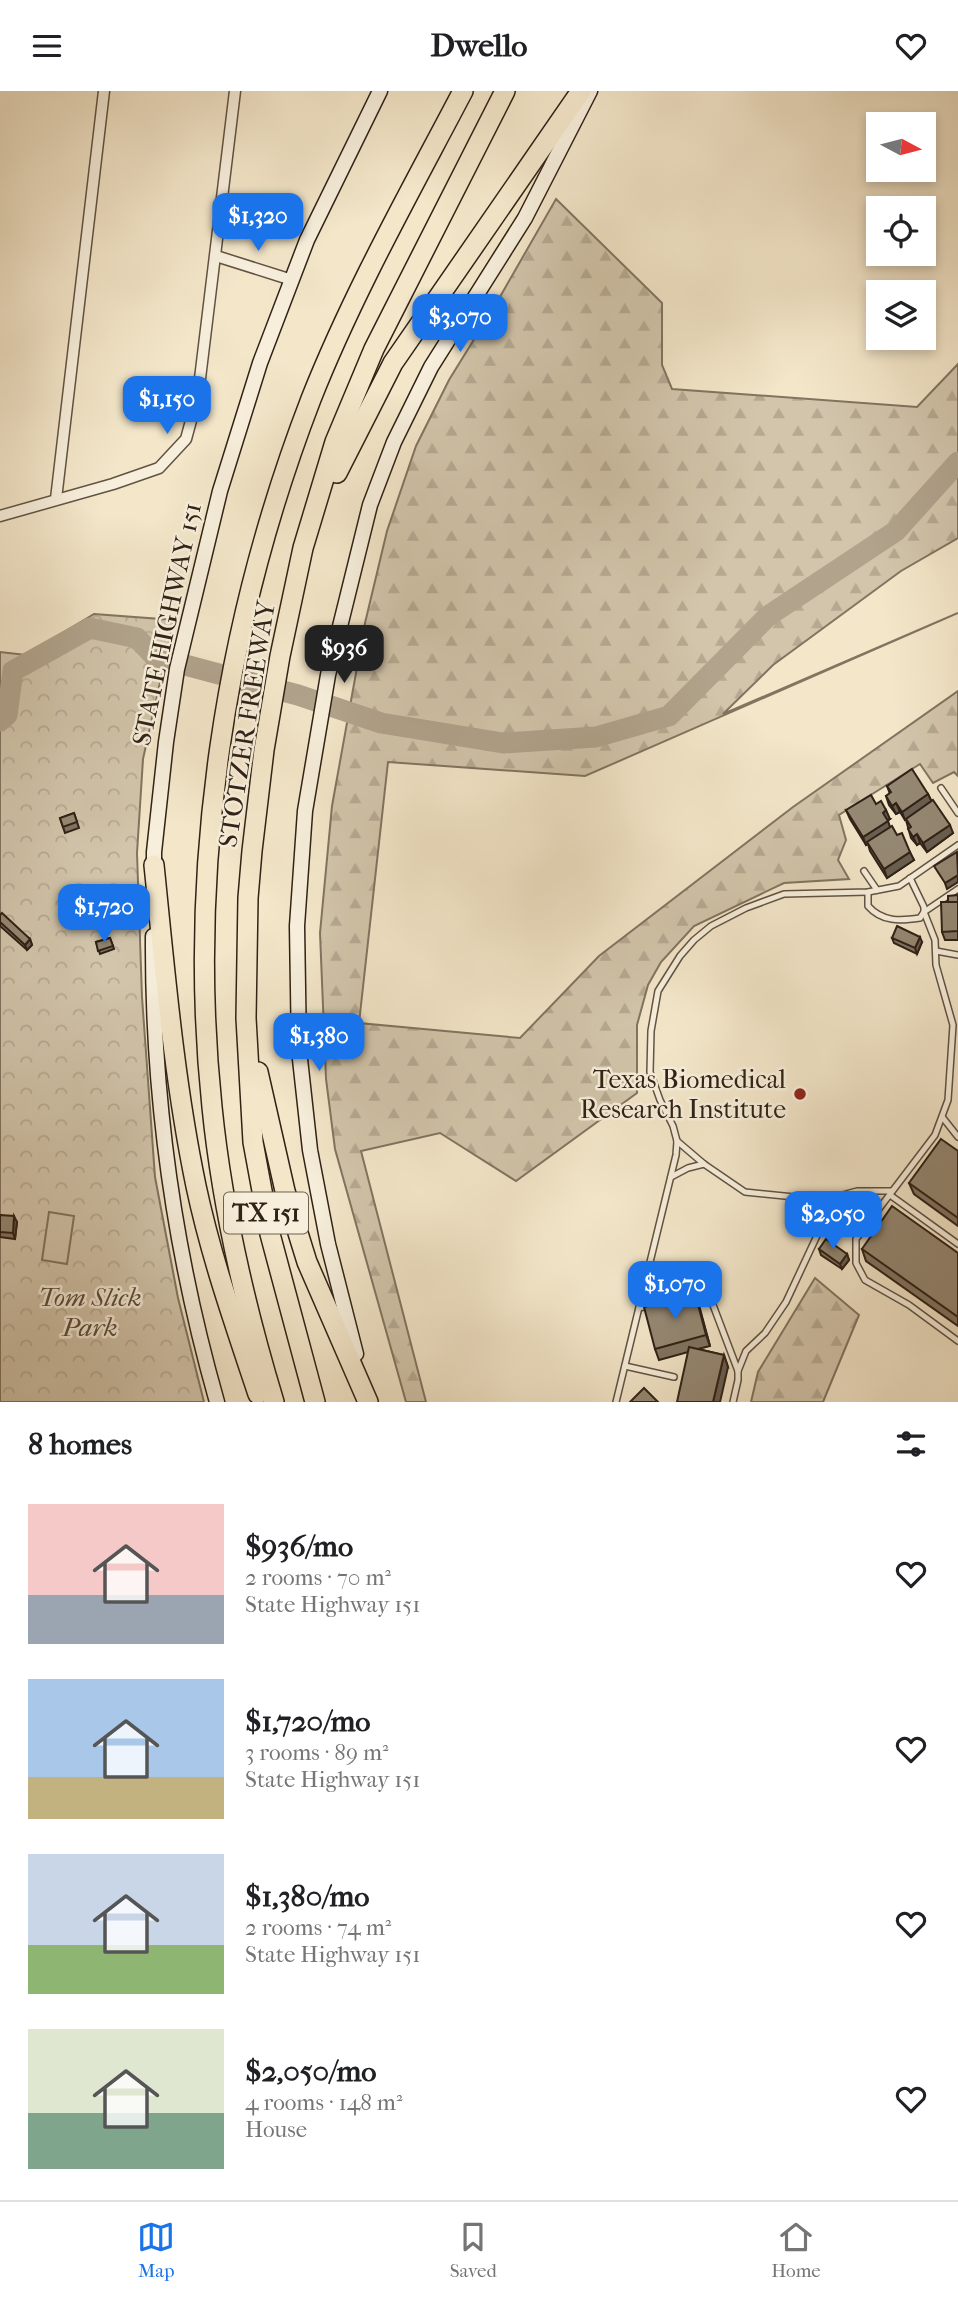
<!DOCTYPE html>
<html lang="en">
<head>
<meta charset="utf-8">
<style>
  :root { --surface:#fff; --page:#f6f6f6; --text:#202124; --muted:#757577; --line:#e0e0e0; --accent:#1a73e8 }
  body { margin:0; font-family:"IM FELL French Canon",serif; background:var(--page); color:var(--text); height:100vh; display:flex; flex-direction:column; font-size:26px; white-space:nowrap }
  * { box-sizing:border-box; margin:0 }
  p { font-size:23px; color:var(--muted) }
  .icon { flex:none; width:38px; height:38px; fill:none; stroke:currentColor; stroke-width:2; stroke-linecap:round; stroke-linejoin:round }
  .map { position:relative; height:1311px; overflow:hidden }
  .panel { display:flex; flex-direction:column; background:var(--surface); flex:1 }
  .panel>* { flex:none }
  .needle { width:46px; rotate:97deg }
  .fabs { position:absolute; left:866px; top:21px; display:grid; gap:14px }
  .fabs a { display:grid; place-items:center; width:70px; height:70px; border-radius:0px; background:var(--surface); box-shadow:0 4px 10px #0003; font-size:35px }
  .price { position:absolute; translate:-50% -60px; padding:0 16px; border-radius:14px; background:var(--accent); color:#fff; font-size:23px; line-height:46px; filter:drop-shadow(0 2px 4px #0008) }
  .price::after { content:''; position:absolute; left:50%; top:42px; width:21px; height:16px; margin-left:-10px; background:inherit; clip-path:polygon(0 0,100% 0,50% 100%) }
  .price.active { background:#222; color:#fff }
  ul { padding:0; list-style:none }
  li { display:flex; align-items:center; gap:21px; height:175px; padding:0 28px }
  li span { display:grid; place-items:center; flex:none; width:196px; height:140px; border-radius:0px; color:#555 }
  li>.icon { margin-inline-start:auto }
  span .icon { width:84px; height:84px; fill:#fffc; stroke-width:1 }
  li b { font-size:30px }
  h2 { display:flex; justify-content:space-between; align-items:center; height:84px; padding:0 28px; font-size:30px }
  header { display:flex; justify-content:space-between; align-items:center; height:91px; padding:0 28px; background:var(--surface); font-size:32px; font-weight:700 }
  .dock { display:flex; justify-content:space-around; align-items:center; height:98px; border-top:2px solid var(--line); background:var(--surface); font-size:19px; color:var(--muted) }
  .dock a { display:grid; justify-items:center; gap:4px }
  .dock .active { color:var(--accent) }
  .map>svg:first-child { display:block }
  .forest { fill:url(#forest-firs); stroke:#817460; stroke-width:2 }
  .park { fill:url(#park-crowns); stroke:#817460; stroke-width:2 }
  .pitch { fill:#d2c5ab; stroke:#817460; stroke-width:2 }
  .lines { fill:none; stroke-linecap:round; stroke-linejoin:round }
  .river { stroke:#b1a38c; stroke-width:21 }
  .service-casing { stroke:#615343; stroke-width:8 }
  .minor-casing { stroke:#615343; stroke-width:13 }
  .secondary-casing { stroke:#302216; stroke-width:17 }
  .motorway-casing { stroke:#302216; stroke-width:22 }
  .service { stroke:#f7efdc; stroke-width:5 }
  .minor { stroke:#f7efdc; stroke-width:10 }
  .secondary { stroke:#f7efdc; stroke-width:14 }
  .motorway { stroke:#f3e6c9; stroke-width:19 }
  .wall { fill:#807563; stroke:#302216; stroke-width:2 }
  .shaded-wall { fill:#685f50; stroke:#302216; stroke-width:2 }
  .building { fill:#958873; stroke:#302216; stroke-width:2 }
  .poi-dot { fill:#8f2418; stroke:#f7efdc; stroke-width:2.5 }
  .labels { text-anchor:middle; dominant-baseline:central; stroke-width:5; stroke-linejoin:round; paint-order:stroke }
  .shield { fill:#f7efdc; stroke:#6c6051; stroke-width:2 }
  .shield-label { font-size:24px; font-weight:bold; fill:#302216 }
  .street-label { font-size:26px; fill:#302216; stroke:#f7efdc }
  .poi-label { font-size:26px; fill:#302216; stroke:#f7efdc; text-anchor:end }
  .park-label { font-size:26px; font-style:italic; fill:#584b3b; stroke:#f7efdc }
</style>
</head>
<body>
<header><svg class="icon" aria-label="menu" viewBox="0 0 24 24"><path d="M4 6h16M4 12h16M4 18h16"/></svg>Dwello<svg class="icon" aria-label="heart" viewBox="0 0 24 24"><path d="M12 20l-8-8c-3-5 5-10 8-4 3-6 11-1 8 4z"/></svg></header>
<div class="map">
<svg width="958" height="1311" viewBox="0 0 958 1311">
  <defs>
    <pattern id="forest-firs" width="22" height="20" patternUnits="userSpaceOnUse" patternTransform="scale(1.75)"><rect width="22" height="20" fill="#d2c5ab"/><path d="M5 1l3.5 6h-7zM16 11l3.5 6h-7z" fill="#b5a992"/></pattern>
    <pattern id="park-crowns" width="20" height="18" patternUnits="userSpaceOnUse" patternTransform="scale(1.75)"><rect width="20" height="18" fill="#d2c5ab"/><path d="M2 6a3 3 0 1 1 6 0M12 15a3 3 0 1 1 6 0" fill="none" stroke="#b5a992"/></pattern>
  </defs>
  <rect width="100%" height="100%" fill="#f3e6c9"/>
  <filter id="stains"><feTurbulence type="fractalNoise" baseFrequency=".00286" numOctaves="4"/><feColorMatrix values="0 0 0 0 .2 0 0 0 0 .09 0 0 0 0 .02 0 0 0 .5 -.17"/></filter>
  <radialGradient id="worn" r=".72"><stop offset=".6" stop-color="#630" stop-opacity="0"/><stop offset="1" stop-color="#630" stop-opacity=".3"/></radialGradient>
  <g class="forest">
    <path d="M556,108L662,212V274L672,298L917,316L958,273V447L901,480L773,574L723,623L958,522L585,685L388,671L359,932L520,947L599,865L793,716L958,600V685L954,681L933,692L920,673L839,724L846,749L838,769L849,788L784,792L694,835L661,871L648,894L637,934V1002L516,1090L440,1042L361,1060L426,1311H406L335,1058L326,988L320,842L332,715L365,532L387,440L416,355L449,289L497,211Z"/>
    <path d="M815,1187L859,1224L823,1311H751L758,1281Z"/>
  </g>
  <path class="park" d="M94,523L174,529L143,668L137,762L142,906L155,1086L178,1207L204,1311H0V561L26,564Z"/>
  <path class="pitch" d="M49,1121L74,1125L67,1173L42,1169Z"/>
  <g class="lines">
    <path class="river" d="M0,630L7,624L13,580L90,537L137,547L155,566L298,604L381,632L503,652L596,646L669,625L768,525L896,440L958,371"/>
    <g class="service-casing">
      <g id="service">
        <path d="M941,697L958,722"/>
        <path d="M864,780L877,799"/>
        <path d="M958,798L924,821L935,849L936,874L953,934L948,1009L935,1044L856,1148V1172L865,1189L909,1214L958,1250"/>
        <path d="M868,801V815C882,831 900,830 920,827L924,821V816L910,787"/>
        <path d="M936,860L958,864"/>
        <path d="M943,1027L958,1046"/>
        <path d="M677,1050L704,1073L745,1101L824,1109L857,1100H892"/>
        <path d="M671,1086L688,1077L704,1073"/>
        <path d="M890,1104L958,1153"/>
        <path d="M690,1206L702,1207L713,1214L738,1280V1289L733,1311"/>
        <path d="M639,1217L660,1212"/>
        <path d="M625,1275L674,1286"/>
        <path d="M738,1280L746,1260L765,1242L786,1211L829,1119L838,1108"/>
        <path d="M616,1311L676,1064L677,1050L673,1035L660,1009L650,981L651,940L658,900L680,865L694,849L711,835L746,817L784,803L868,801L899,795L958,754"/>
      </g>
    </g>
    <g class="minor-casing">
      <g id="minor">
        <path d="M216,165L292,189"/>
        <path d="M56,408L104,0"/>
        <path d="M0,425L113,393L159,377L186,348L198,304L235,0"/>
      </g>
    </g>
    <g class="secondary-casing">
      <g id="secondary">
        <path d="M154,783V761L166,651L177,578L220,400L260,272L307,149L380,0"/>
        <path d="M153,845C152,1002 174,1160 217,1311"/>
        <path d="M356,1263L328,1153L310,1059L299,959L297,835L305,720L328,584L370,414L394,351L431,276L525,127L590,0"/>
      </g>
    </g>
    <g class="motorway-casing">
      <g id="motorway">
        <path d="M337,382L393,272L581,0"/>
        <path d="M154,774C165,881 174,989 196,1095C211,1166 235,1234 258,1303"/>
        <path d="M258,981L285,1100L307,1171L368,1311"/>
        <path d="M274,1311C245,1215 222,1116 212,1016C187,778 225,531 311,308C353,202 410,101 463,0"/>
        <path d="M315,1311L270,1143L253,1051L246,927L248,807L252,760L264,659L280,565L303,457L335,351L374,258L505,0"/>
      </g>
    </g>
    <use href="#service" class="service"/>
    <use href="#minor" class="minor"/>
    <use href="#secondary" class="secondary"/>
    <use href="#motorway" class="motorway"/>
  </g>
  <g class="wall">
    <path d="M887,695L928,703L931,710L953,742L927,761L920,752L917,754L911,747L906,729H905L900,721L896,723L889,714L886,705L890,703Z"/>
    <path d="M846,719L890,728L887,730L890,736L914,769L887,787L870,760L868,753L866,754L850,728Z"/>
    <path d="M74,722L79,737L65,742L60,727Z"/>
    <path d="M958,804V849H945L942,841L948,811Z"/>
    <path d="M0,824L30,848L32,854L27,859L0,835Z"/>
    <path d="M110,847L114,858L100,863L96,851Z"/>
    <path d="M892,847L922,851L917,863L894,852Z"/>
    <path d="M958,1060V1135L914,1103L909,1092Z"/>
    <path d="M0,1124L17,1131L15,1148L0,1146Z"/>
    <path d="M819,1158L847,1163L849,1169L842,1178L821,1164Z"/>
    <path d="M862,1158L958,1162V1235L866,1170Z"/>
    <path d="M695,1202L710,1255L698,1258L724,1264L728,1276L688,1261L659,1269L655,1258Z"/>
  </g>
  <g class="shaded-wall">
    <path d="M928,703L932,711L905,729L902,721Z"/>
    <path d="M896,712L900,721L896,723L892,715Z"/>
    <path d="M886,719L890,728L886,730L883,722Z"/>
    <path d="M888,730L891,739L866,754L863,746Z"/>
    <path d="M950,734L953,742L927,761L923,752Z"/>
    <path d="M917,743L920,752L917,754L913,746Z"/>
    <path d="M910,761L914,769L887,787L884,778Z"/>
    <path d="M958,784V791L947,798L945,792Z"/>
    <path d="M920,846L922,851L917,863L915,857Z"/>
    <path d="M30,848L32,854L27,859L25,854Z"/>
    <path d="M14,1125L17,1131L15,1148L13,1142Z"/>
    <path d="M847,1163L849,1169L842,1178L840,1173Z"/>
    <path d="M695,1202L699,1214L710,1255L706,1244Z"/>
    <path d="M724,1264L728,1276L720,1311H713Z"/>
  </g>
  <g class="building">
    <path d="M912,678L928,703L902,721L896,712L892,715L886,705L891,701L887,695Z"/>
    <path d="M871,704L876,713L881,710L886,719L883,722L888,730L863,746L846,719Z"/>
    <path d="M933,709L950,734L923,752L917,743L913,746L908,738L911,736L906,728Z"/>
    <path d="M74,722L77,731L63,736L60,727Z"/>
    <path d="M892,735L897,744L902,742L910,761L884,778L867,751Z"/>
    <path d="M957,761L958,784L945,792L934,775Z"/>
    <path d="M958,804V811H948V805Z"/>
    <path d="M941,811H958V840L942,841Z"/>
    <path d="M2,822L30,848L25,854L0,831V824Z"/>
    <path d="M897,835L920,846L915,857L892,847Z"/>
    <path d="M110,847L113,855L98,860L96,851Z"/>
    <path d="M941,1048L958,1060V1127L909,1092Z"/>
    <path d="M892,1115L958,1162V1226L862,1158Z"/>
    <path d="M0,1124L14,1125L13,1142L0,1141Z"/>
    <path d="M826,1148L847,1163L840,1173L819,1158Z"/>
    <path d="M695,1202L706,1244L655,1258L644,1216Z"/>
    <path d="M689,1256L724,1264L713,1311H677Z"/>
    <path d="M644,1297L658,1311H630Z"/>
  </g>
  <circle class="poi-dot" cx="800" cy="1003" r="7"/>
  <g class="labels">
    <rect class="shield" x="224" y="1101.5" width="84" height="41" rx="5"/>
    <g class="shield-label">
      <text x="266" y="1122">TX 151</text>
    </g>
    <g class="street-label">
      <text transform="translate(167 533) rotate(-78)">STATE HIGHWAY 151</text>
      <text transform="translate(247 633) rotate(-81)">STOTZER FREEWAY</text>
    </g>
    <g class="poi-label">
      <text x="786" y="988">Texas Biomedical<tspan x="786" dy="30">Research Institute</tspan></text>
    </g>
    <g class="park-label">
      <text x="90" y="1206">Tom Slick<tspan x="90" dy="30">Park</tspan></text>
    </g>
  </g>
  <rect width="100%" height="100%" filter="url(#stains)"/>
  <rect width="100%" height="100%" fill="url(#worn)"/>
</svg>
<div class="fabs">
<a><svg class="needle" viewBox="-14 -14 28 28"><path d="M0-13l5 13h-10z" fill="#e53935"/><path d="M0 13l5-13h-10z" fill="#757577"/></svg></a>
<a><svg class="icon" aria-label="locate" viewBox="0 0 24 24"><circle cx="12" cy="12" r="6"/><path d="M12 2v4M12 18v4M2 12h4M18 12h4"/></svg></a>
<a><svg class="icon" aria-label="layers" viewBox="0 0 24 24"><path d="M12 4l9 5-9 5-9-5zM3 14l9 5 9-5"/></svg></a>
</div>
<b class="price" style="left:258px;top:162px">$1,320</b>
<b class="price" style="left:460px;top:263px">$3,070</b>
<b class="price" style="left:167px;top:345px">$1,150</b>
<b class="price active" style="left:344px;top:594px">$936</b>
<b class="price" style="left:104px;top:853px">$1,720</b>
<b class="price" style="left:319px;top:982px">$1,380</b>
<b class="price" style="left:833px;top:1160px">$2,050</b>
<b class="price" style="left:675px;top:1230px">$1,070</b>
</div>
<section class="panel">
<h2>8 homes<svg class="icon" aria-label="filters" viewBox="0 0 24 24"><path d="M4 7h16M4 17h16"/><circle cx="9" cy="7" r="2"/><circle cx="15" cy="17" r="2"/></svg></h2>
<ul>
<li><span style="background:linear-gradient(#f6c9c9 65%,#9aa5b1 0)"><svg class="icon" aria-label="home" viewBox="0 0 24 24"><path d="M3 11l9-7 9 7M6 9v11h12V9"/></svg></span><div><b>$936/mo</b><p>2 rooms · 70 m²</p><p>State Highway 151</p></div><svg class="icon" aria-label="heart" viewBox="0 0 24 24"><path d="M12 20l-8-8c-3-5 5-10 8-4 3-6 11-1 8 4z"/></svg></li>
<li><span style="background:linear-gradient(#a9c7e8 70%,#c2b280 0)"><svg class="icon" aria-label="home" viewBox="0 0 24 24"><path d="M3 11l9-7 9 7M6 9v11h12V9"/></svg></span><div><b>$1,720/mo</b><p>3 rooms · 89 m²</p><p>State Highway 151</p></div><svg class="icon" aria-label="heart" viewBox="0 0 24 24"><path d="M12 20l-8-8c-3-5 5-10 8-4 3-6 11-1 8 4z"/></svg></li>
<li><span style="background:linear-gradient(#c9d6e8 65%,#8fb573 0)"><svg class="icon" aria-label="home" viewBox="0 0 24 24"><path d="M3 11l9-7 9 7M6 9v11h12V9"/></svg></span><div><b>$1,380/mo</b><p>2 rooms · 74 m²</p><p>State Highway 151</p></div><svg class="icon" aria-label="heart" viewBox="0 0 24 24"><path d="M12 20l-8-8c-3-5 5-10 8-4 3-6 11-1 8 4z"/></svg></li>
<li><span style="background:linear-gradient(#dfe7d0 60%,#7fa58c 0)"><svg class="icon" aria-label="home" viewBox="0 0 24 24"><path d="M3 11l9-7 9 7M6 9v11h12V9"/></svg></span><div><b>$2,050/mo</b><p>4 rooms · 148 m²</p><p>House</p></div><svg class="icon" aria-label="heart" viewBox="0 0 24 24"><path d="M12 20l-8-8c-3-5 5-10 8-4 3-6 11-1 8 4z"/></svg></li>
</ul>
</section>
<nav class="dock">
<a class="active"><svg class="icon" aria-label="map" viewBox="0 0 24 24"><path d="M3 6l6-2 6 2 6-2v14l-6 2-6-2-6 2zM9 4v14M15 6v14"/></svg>Map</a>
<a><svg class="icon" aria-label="saved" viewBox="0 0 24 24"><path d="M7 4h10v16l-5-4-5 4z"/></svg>Saved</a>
<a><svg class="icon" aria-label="home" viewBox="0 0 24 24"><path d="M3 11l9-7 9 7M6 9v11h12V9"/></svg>Home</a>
</nav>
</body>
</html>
